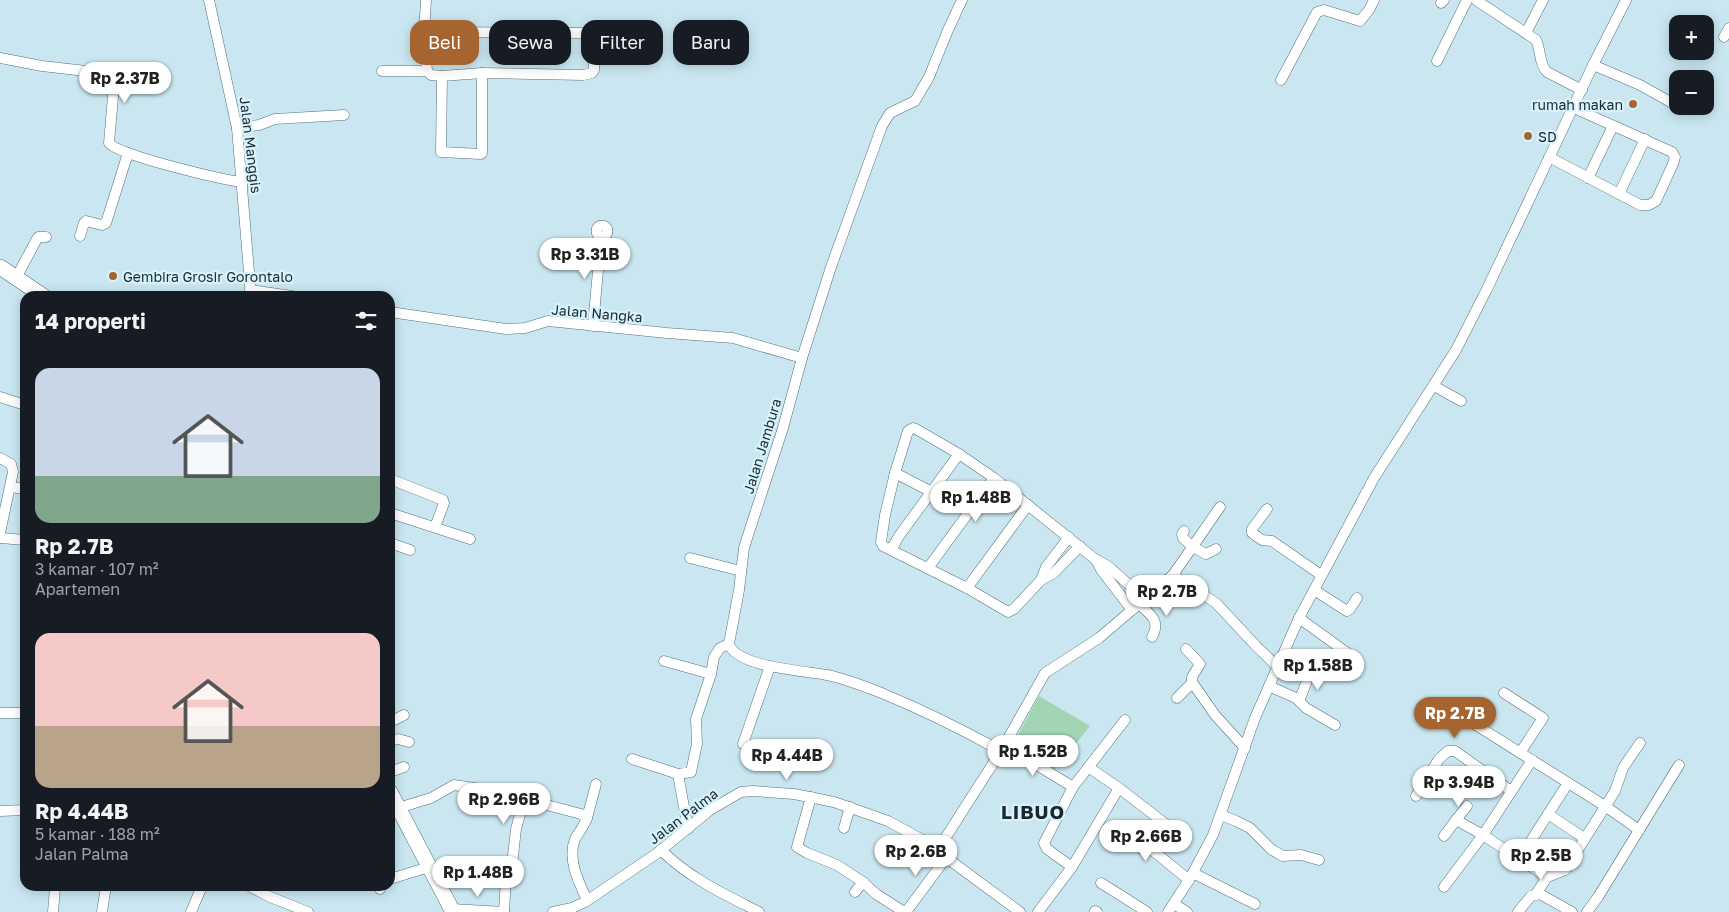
<!DOCTYPE html>
<html lang="id">
<head>
<meta charset="utf-8">
<style>
  :root { --surface:#171b24; --page:#20242c; --text:#f1f3f6; --muted:#9ea1a6; --accent:#a66530 }
  body { margin:0; font-family:"Golos Text",sans-serif; background:var(--page); color:var(--text); height:100vh; display:flex; flex-direction:column; font-size:19px; white-space:nowrap }
  * { box-sizing:border-box; margin:0 }
  p { font-size:16px; color:var(--muted) }
  .icon { flex:none; width:28px; height:28px; fill:none; stroke:currentColor; stroke-width:2; stroke-linecap:round; stroke-linejoin:round }
  .map { position:relative; flex:1; overflow:hidden }
  .sheet { position:absolute; left:20px; top:291px; width:375px; height:600px; display:flex; flex-direction:column; background:var(--surface); border-radius:15px; box-shadow:0 2px 12px #0003 }
  .sheet>* { flex:none }
  .top-card { position:absolute; left:410px; top:20px; width:475px; height:45px; display:flex; gap:10px }
  .fabs { position:absolute; left:1669px; top:15px; display:grid; gap:10px }
  .fabs a { display:grid; place-items:center; width:45px; height:45px; border-radius:10px; background:var(--surface); box-shadow:0 2px 12px #0003; font-size:25px }
  .price { position:absolute; translate:-50% -42px; padding:0 11px; border-radius:18px; background:#fff; color:#222; font-size:16px; line-height:32px; filter:drop-shadow(0 1px 2px #0008) }
  .price::after { content:''; position:absolute; left:50%; top:30px; width:15px; height:11px; margin-left:-8px; background:inherit; clip-path:polygon(0 0,100% 0,50% 100%) }
  .price.selected { background:var(--accent); color:#fff }
  ul { padding:0; list-style:none }
  li { display:grid; align-content:center; gap:10px; height:265px; padding:0 15px }
  li span { display:grid; place-items:center; height:155px; border-radius:15px; color:#555 }
  li>.icon { margin-inline-start:auto }
  span .icon { width:90px; height:90px; fill:#fffc; stroke-width:1 }
  li b { font-size:21px }
  h2 { display:flex; justify-content:space-between; align-items:center; height:60px; padding:0 15px; font-size:21px }
  .tag { padding:0 18px; border-radius:15px; background:var(--surface); box-shadow:0 2px 12px #0003; font-size:18px; line-height:45px }
  .tag.selected { background:var(--accent); color:#fff }
  .map>svg:first-child { display:block }
  .green { fill:#a2d5b3 }
  .lines { fill:none; stroke-linecap:round; stroke-linejoin:round }
  .minor-casing { stroke:#556f78; stroke-width:11 }
  .highway-casing { stroke:#556f78; stroke-width:16 }
  .minor { stroke:#fff; stroke-width:10 }
  .highway { stroke:#fff; stroke-width:15 }
  .poi-dot { fill:#a66530; stroke:#d7f4fe; stroke-width:2 }
  .labels { text-anchor:middle; dominant-baseline:central; stroke-width:4.5; stroke-linejoin:round; paint-order:stroke }
  .poi-label { font-size:14px; fill:#1c272b; stroke:#d7f4fe; text-anchor:start }
  .street-label { font-size:14px; fill:#1c272b; stroke:#d7f4fe }
  .district-label { font-size:19px; font-weight:bold; letter-spacing:1px; fill:#1c272b; stroke:#d7f4fe }
</style>
</head>
<body>
<div class="map">
<svg width="1729" height="912" viewBox="0 0 1729 912">
  <rect width="100%" height="100%" fill="#cae7f1"/>
  <path class="green" d="M1039,696L1090,726L1053,772L1011,748Z"/>
  <g class="lines">
    <g class="minor-casing">
      <g id="minor">
        <path d="M209,0L237,128L251,296"/>
        <path d="M962,0L948,30L929,77L915,101L890,113L882,126L831,267L802,358L783,428L749,532L744,548L739,590L729,644C736,667 805,671 827,675C847,679 866,687 884,694C925,711 963,730 1001,751"/>
        <path d="M1476,0L1536,40C1541,50 1539,64 1547,72L1582,90"/>
        <path d="M1441,3L1444,0"/>
        <path d="M424,32L588,33L594,40V70L592,73L583,75L482,73L442,76L431,75L427,71L424,32L426,0"/>
        <path d="M1526,33L1543,0"/>
        <path d="M1724,37L1729,28"/>
        <path d="M0,58L42,66L112,74L113,76L114,85L109,143C117,155 223,180 243,182"/>
        <path d="M1437,61L1467,0"/>
        <path d="M1593,65L1640,85L1674,104"/>
        <path d="M382,71H427"/>
        <path d="M442,76L441,152L481,154L482,153V73"/>
        <path d="M1281,80L1317,12L1324,10L1360,21L1369,10L1374,0"/>
        <path d="M237,128L259,125L275,119L344,115"/>
        <path d="M1549,157L1640,205H1649L1656,201L1673,164L1675,157L1672,152L1574,108"/>
        <path d="M1588,178L1613,126"/>
        <path d="M1619,194L1645,139"/>
        <circle cx="602" cy="231" r="5.5"/>
        <path d="M80,236L84,223L86,221L102,225L106,223L128,153"/>
        <path d="M16,278L38,237H46"/>
        <path d="M250,290L292,296"/>
        <path d="M390,312L506,329L525,328L548,321L667,333L733,338L802,358"/>
        <path d="M593,326L601,237"/>
        <path d="M1434,386L1461,401"/>
        <path d="M0,397L25,405"/>
        <path d="M0,458L11,464L13,472L0,533"/>
        <path d="M895,473L932,492"/>
        <path d="M994,478L959,454L899,536L891,550L967,588L1008,612L1014,609L1041,580L1054,573L1080,546"/>
        <path d="M390,479L443,500L444,503L435,527"/>
        <path d="M11,487L25,489"/>
        <path d="M1267,509L1252,529V533L1262,540L1272,541L1321,575"/>
        <path d="M390,513L470,539"/>
        <path d="M1184,531L1182,534L1183,538L1193,547L1206,554L1216,549"/>
        <path d="M0,538L25,540"/>
        <path d="M390,543L410,550"/>
        <path d="M891,550L883,546L881,542L885,515L895,473L908,431L913,428L916,429L959,454"/>
        <path d="M690,558L741,571"/>
        <path d="M1096,560L1102,571L1132,610"/>
        <path d="M928,568L994,478L1095,559L1108,566L1145,599"/>
        <path d="M1173,575L1220,507"/>
        <path d="M1041,580L1046,567L1069,537"/>
        <path d="M967,588L1028,505"/>
        <path d="M1314,590L1347,611L1350,609L1357,598"/>
        <path d="M1139,604C1151,615 1161,621 1152,637"/>
        <path d="M1299,618L1346,652L1352,658"/>
        <path d="M1186,649L1200,664L1192,677V682L1215,715L1245,748"/>
        <path d="M664,661L711,674"/>
        <path d="M1269,686L1296,698L1306,708L1335,725"/>
        <path d="M1504,693L1543,718L1520,753"/>
        <path d="M1177,698L1192,683"/>
        <path d="M1299,700C1305,689 1306,680 1312,670"/>
        <path d="M0,713H25"/>
        <path d="M1468,720L1605,806L1639,830"/>
        <path d="M390,722L404,715"/>
        <path d="M390,741L398,739L409,742"/>
        <path d="M743,744L770,666"/>
        <path d="M1003,747L1037,765L1073,787"/>
        <path d="M632,759L678,774L691,772L697,744L696,719L711,674L714,657L720,648L729,644"/>
        <path d="M1088,767L1119,788L1167,825L1166,830L1152,850L1189,880"/>
        <path d="M390,772L404,767"/>
        <path d="M678,774L688,829"/>
        <path d="M1416,796L1439,759L1448,751H1455L1511,791"/>
        <path d="M811,797L797,847L807,853L837,865L863,882"/>
        <path d="M398,808L431,798L454,785L493,791L581,814L587,818C584,826 579,832 575,839C567,859 579,883 587,900"/>
        <path d="M0,811L25,810"/>
        <path d="M1548,814L1584,838"/>
        <path d="M1221,815L1236,821L1250,828L1272,850L1283,856L1301,855L1319,860"/>
        <path d="M587,818L596,784"/>
        <path d="M1456,820L1467,806"/>
        <path d="M844,828L850,807"/>
        <path d="M1444,836L1456,820L1483,835L1547,877"/>
        <path d="M1527,846L1565,870"/>
        <path d="M1142,849L1146,847L1152,850"/>
        <path d="M661,850C689,878 724,894 759,912"/>
        <path d="M937,851L1001,751L1045,673L1099,638L1173,575L1216,603L1257,647L1277,666"/>
        <path d="M1520,858L1568,783"/>
        <path d="M1072,867L1047,849L1044,843L1073,787L1125,720"/>
        <path d="M1193,873L1255,904"/>
        <path d="M390,879L429,867"/>
        <path d="M1101,883L1147,912"/>
        <path d="M249,886L270,897L308,912"/>
        <path d="M1444,887L1483,835L1532,760"/>
        <path d="M380,889L381,886"/>
        <path d="M855,892L863,882L876,894L904,912"/>
        <path d="M1536,894L1547,877L1565,870L1615,791L1623,768L1640,743"/>
        <path d="M1174,904L1187,912"/>
        <path d="M451,909L504,912"/>
        <path d="M1095,911L1097,912"/>
        <path d="M53,912L55,888"/>
        <path d="M102,912L106,886"/>
        <path d="M191,912L202,886"/>
        <path d="M504,912L506,877L512,865L516,829L524,800"/>
        <path d="M553,912L572,908L585,902L656,854L710,810L741,792L753,791L794,794L834,802L888,821L921,839L1020,912"/>
        <path d="M906,912L946,858"/>
        <path d="M1038,912L1072,867L1119,788"/>
        <path d="M1168,912L1189,880L1213,835L1255,718L1299,618L1374,478L1456,350L1487,289L1593,65L1626,0"/>
        <path d="M1518,912L1531,896L1540,894L1572,912"/>
        <path d="M1587,912L1598,897L1679,765"/>
      </g>
    </g>
    <g class="highway-casing">
      <g id="highway">
        <path d="M0,267L43,296"/>
        <path d="M390,792L453,912"/>
      </g>
    </g>
    <use href="#minor" class="minor"/>
    <use href="#highway" class="highway"/>
  </g>
  <g class="poi-dot">
    <circle cx="1633" cy="104" r="5"/>
    <circle cx="1528" cy="136" r="5"/>
    <circle cx="113" cy="276" r="5"/>
  </g>
  <g class="labels">
    <g class="poi-label">
      <text x="1623" y="104" text-anchor="end">rumah makan</text>
      <text x="1538" y="136">SD</text>
      <text x="123" y="276">Gembira Grosir Gorontalo</text>
    </g>
    <g class="street-label">
      <text transform="translate(251 145) rotate(83)">Jalan Manggis</text>
      <text transform="translate(597 313) rotate(5)">Jalan Nangka</text>
      <text transform="translate(762 446) rotate(-73)">Jalan Jambura</text>
      <text transform="translate(683 816) rotate(-37)">Jalan Palma</text>
    </g>
    <g class="district-label">
      <text x="1033" y="811">LIBUO</text>
    </g>
  </g>
</svg>
<div class="fabs">
<a>+</a>
<a>−</a>
</div>
<b class="price" style="left:125px;top:104px">Rp 2.37B</b>
<b class="price" style="left:585px;top:280px">Rp 3.31B</b>
<b class="price" style="left:976px;top:523px">Rp 1.48B</b>
<b class="price" style="left:1167px;top:617px">Rp 2.7B</b>
<b class="price" style="left:1318px;top:691px">Rp 1.58B</b>
<b class="price selected" style="left:1455px;top:739px">Rp 2.7B</b>
<b class="price" style="left:1033px;top:777px">Rp 1.52B</b>
<b class="price" style="left:787px;top:781px">Rp 4.44B</b>
<b class="price" style="left:1459px;top:808px">Rp 3.94B</b>
<b class="price" style="left:504px;top:825px">Rp 2.96B</b>
<b class="price" style="left:1146px;top:862px">Rp 2.66B</b>
<b class="price" style="left:916px;top:877px">Rp 2.6B</b>
<b class="price" style="left:1541px;top:881px">Rp 2.5B</b>
<b class="price" style="left:478px;top:898px">Rp 1.48B</b>
<div class="top-card">
<a class="tag selected">Beli</a>
<a class="tag">Sewa</a>
<a class="tag">Filter</a>
<a class="tag">Baru</a>
</div>
<section class="sheet">
<h2>14 properti<svg class="icon" aria-label="filters" viewBox="0 0 24 24"><path d="M4 7h16M4 17h16"/><circle cx="9" cy="7" r="2"/><circle cx="15" cy="17" r="2"/></svg></h2>
<ul>
<li><span style="background:linear-gradient(#c9d6e8 70%,#7fa58c 0)"><svg class="icon" aria-label="home" viewBox="0 0 24 24"><path d="M3 11l9-7 9 7M6 9v11h12V9"/></svg></span><div><b>Rp 2.7B</b><p>3 kamar · 107 m²</p><p>Apartemen</p></div></li>
<li><span style="background:linear-gradient(#f6c9c9 60%,#b9a48a 0)"><svg class="icon" aria-label="home" viewBox="0 0 24 24"><path d="M3 11l9-7 9 7M6 9v11h12V9"/></svg></span><div><b>Rp 4.44B</b><p>5 kamar · 188 m²</p><p>Jalan Palma</p></div></li>
</ul>
</section>
</div>
</body>
</html>
